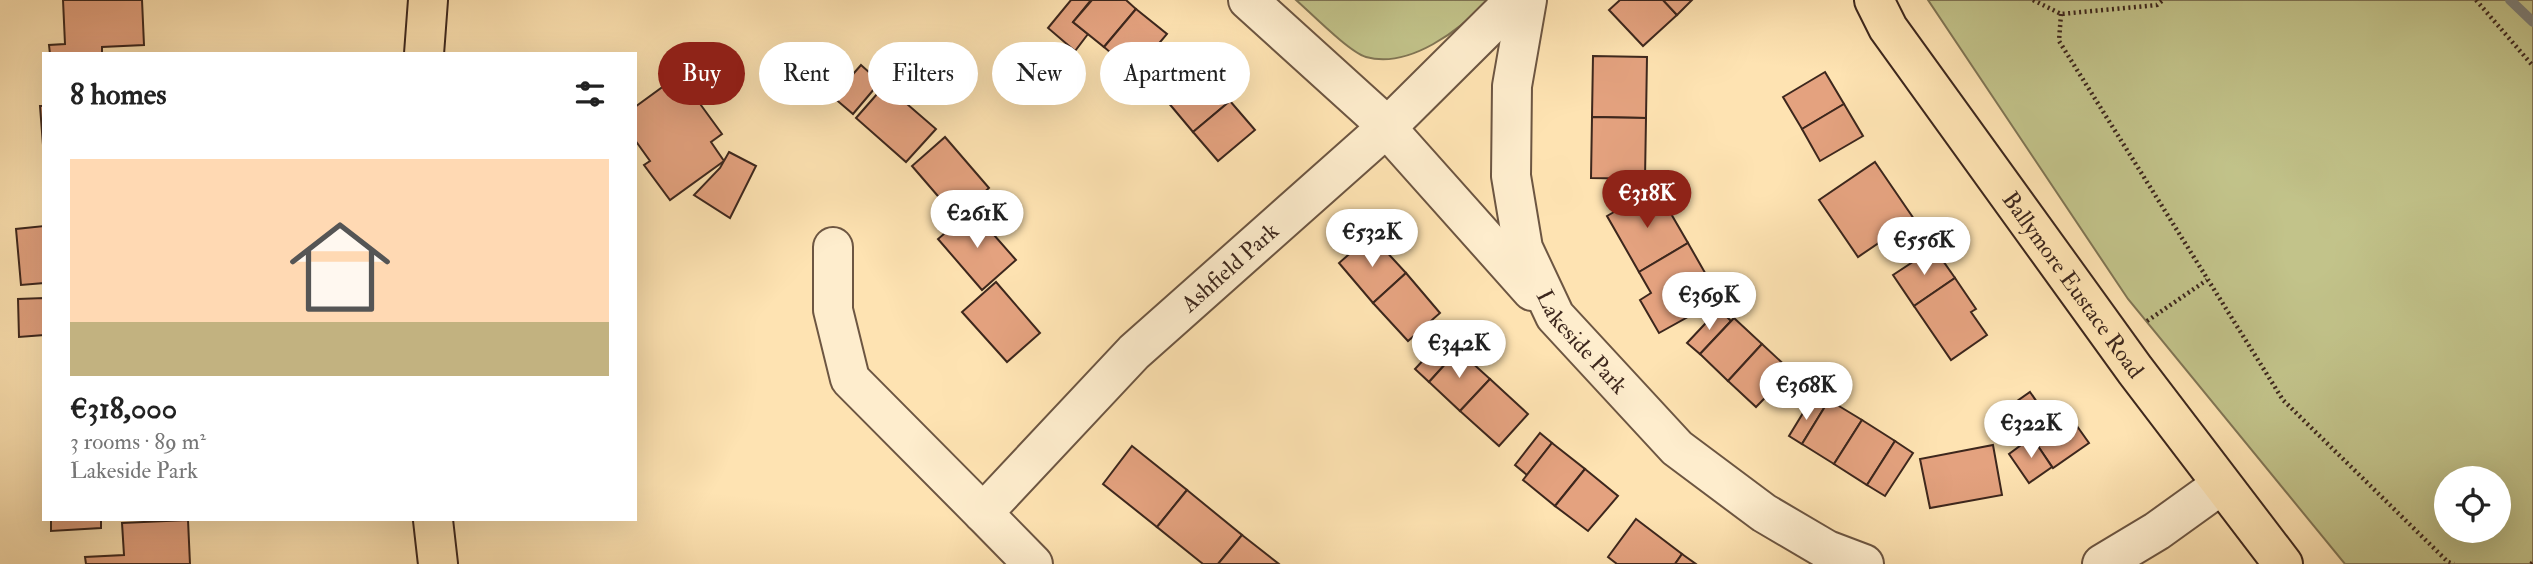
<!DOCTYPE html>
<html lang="en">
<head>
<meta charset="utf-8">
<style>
  :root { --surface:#fff; --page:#f6f6f6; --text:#222; --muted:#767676; --line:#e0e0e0; --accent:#8f2418 }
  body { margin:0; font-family:"IM FELL Double Pica",serif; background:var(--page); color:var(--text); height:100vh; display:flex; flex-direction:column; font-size:26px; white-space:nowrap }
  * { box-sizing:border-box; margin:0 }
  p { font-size:23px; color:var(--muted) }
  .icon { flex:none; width:38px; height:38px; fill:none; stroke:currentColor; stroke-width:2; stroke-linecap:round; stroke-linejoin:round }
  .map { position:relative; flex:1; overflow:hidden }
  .drawer { position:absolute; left:42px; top:52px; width:595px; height:469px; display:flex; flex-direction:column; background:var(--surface); border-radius:0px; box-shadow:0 7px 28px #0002 }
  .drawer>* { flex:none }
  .top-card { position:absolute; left:658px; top:42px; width:665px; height:63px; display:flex; gap:14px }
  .buttons { position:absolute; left:2434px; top:466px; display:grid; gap:14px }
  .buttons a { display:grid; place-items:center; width:77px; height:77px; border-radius:50%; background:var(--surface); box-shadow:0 7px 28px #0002; font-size:35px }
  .price { position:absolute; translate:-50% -60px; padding:0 16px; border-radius:24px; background:#fff; color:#222; font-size:23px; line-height:46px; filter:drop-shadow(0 2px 4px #0008) }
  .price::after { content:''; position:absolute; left:50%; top:42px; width:21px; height:16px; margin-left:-10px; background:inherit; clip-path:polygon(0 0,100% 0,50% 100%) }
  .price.on { background:var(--accent); color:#fff }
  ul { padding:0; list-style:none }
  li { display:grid; align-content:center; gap:14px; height:371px; padding:0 28px }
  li+li { border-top:2px solid var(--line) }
  li span { display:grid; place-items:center; height:217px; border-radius:0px; color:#555 }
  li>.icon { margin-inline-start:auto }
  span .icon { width:126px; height:126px; fill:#fffc; stroke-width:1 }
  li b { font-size:30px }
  h2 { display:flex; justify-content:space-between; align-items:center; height:84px; padding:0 28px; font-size:30px }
  .chip { padding:0 24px; border-radius:32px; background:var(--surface); box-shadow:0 7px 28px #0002; font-size:24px; line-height:63px }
  .chip.on { background:var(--accent); color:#fff }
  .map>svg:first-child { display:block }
  .green { fill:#c2c38a; stroke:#807554; stroke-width:2; fill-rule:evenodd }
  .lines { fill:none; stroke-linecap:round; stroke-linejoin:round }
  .stream { stroke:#7c807b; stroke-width:10 }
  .building { fill:#e4a27f; stroke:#3d271d; stroke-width:2 }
  .minor-casing { stroke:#6d5642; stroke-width:42 }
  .major-casing { stroke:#3d271d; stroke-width:42 }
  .path { stroke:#3d271d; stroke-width:4.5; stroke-dasharray:2 3.5; stroke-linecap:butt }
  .minor { stroke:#feedcd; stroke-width:38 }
  .major { stroke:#fee3b2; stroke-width:38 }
  .labels { text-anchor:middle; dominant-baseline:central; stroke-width:5; stroke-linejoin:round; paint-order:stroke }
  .street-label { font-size:23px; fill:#3d271d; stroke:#feedcd }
</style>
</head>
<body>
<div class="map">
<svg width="2533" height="564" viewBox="0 0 2533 564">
  <rect width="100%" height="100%" fill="#fee3b2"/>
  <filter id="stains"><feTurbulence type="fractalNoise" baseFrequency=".00286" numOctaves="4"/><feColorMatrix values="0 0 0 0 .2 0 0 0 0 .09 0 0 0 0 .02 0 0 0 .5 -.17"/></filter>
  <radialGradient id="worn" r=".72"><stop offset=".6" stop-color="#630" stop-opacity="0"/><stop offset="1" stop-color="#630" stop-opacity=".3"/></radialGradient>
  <g class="green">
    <path d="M1296,0H1487C1461,30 1409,69 1366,57C1349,52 1311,13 1296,0Z"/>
    <path d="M1928,0H2533V564H2345L2128,299ZM2446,478H2499V530H2446Z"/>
  </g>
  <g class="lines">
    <path class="stream" d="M2510,0L2533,22"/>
  </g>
  <g class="building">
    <path d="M63,0H142L144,45L102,47V54H50L49,45L65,44Z"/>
    <path d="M1071,0H1091L1073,22L1088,34L1075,51L1048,28Z"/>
    <path d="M1092,0H1126L1136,9L1104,47L1073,22Z"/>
    <path d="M1620,0H1663L1677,15L1643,46L1609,10Z"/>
    <path d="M1663,0H1692L1677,15Z"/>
    <path d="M1136,9L1167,34L1134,73L1104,47Z"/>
    <path d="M1593,56L1647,57L1646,118L1592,117Z"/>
    <path d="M861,65L880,82L853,114L833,97Z"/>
    <path d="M1204,69L1230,101L1193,132L1167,101Z"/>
    <path d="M1825,72L1844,104L1802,129L1783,97Z"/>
    <path d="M679,75L722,134L711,142L724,161L670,200L644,165L650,161L635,140V107Z"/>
    <path d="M885,85L936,129L906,162L856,118Z"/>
    <path d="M1230,101L1255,130L1218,161L1193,132Z"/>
    <path d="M1844,104L1863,136L1820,161L1802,129Z"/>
    <path d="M40,106H44V158Z"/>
    <path d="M1592,117L1646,118L1645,179L1591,178Z"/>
    <path d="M945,137L989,188L956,217L912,166Z"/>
    <path d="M729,152L756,166L730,218L694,195L720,168Z"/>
    <path d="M1875,162L1914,219L1858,257L1819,200Z"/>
    <path d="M1656,188L1688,243L1639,272L1607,216Z"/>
    <path d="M972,210L1016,260L982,290L938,239Z"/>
    <path d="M44,226V283L21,285L16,229Z"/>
    <path d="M1371,235L1406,273L1373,303L1339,263Z"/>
    <path d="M1688,243L1720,299L1659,333L1640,300L1651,293L1639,272Z"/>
    <path d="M1934,248L1955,278L1914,306L1893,275Z"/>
    <path d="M1406,273L1440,313L1408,341L1373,303Z"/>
    <path d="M1955,278L1976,309L1971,312L1987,335L1951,360L1914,306Z"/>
    <path d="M996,282L1040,333L1007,362L962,312Z"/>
    <path d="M44,298V335L19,337L18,299Z"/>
    <path d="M1719,309L1731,321L1700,354L1687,343Z"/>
    <path d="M1734,318L1762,344L1728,381L1700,354Z"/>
    <path d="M1444,338L1458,350L1429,382L1415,369Z"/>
    <path d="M1762,344L1791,371L1756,407L1728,381Z"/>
    <path d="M1458,350L1490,379L1460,411L1429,382Z"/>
    <path d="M1490,379L1528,414L1499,446L1460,411Z"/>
    <path d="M2030,392L2046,415L2062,405L2089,443L2053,468L2010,406Z"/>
    <path d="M1811,400L1824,408L1802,444L1789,436Z"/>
    <path d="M1829,400L1862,420L1834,464L1802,444Z"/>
    <path d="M1862,420L1895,441L1867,485L1834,464Z"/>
    <path d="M1540,433L1552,443L1527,475L1515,465Z"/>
    <path d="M2032,437L2052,467L2029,483L2009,454Z"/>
    <path d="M1895,441L1913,453L1885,496L1867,485Z"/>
    <path d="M1552,443L1585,469L1555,506L1523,480Z"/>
    <path d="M1993,445L2002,495L1930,508L1920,459Z"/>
    <path d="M1132,446L1187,490L1157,527L1103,484Z"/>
    <path d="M1585,469L1618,496L1588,531L1555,506Z"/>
    <path d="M1187,490L1242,535L1218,564H1203L1157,527Z"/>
    <path d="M1636,519L1682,554L1675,564H1617L1608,557Z"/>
    <path d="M51,520H101V528L51,531Z"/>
    <path d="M188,520L190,564H86L85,557L124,555L122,523Z"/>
    <path d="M1242,535L1279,564H1218Z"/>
    <path d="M1682,554L1696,564H1675Z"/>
  </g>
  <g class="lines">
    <g class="minor-casing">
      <g id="minor">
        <path d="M1248,0L1375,115L1532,291"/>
        <path id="s1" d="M1527,0L1512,86L1511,176L1523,248L1555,316L1677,448L1764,513L1827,550L1864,564"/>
        <path d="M833,247V310L850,379L983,513"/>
        <path id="s2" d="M1033,564L983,513L1134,352L1385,129L1515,0"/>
        <path d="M2102,564L2157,531L2221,485"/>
      </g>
    </g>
    <g class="major-casing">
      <g id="major">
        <path id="s3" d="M1874,0L1888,28L2135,370L2283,564"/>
        <path d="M424,54L428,0"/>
        <path d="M433,520L438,564"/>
      </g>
    </g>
    <g class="path">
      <path d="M2033,0L2061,14L2157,5L2163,0"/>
      <path d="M2476,0L2533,66"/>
      <path d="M2061,14L2059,41L2283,400L2448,562L2454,564"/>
      <path d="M2147,321L2207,280"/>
      <path d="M2531,564L2533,562"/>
    </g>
    <use href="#minor" class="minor"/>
    <use href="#major" class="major"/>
  </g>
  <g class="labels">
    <g class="street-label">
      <text stroke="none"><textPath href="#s2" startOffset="420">Ashfield Park</textPath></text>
      <text stroke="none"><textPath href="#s3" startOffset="348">Ballymore Eustace Road</textPath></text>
      <text stroke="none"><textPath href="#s1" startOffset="362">Lakeside Park</textPath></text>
    </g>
  </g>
  <rect width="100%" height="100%" filter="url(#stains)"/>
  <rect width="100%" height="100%" fill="url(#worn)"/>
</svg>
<div class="buttons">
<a><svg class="icon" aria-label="locate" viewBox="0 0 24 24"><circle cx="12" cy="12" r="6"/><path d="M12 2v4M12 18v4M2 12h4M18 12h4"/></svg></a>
</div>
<b class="price on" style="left:1647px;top:230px">€318K</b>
<b class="price" style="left:977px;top:250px">€261K</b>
<b class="price" style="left:1372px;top:269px">€532K</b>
<b class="price" style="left:1924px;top:277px">€556K</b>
<b class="price" style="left:1709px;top:332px">€369K</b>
<b class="price" style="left:1459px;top:380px">€342K</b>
<b class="price" style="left:1806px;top:422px">€368K</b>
<b class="price" style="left:2031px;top:460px">€322K</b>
<div class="top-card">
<a class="chip on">Buy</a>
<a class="chip">Rent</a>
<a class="chip">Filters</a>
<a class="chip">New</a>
<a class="chip">Apartment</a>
</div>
<section class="drawer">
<h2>8 homes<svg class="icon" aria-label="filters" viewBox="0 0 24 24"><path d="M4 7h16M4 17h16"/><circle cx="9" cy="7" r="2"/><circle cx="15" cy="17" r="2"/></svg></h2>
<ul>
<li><span style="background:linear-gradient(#ffd9b3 75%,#c2b280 0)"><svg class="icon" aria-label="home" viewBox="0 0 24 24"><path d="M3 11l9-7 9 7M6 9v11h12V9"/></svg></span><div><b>€318,000</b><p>3 rooms · 89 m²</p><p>Lakeside Park</p></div></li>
</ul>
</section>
</div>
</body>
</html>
